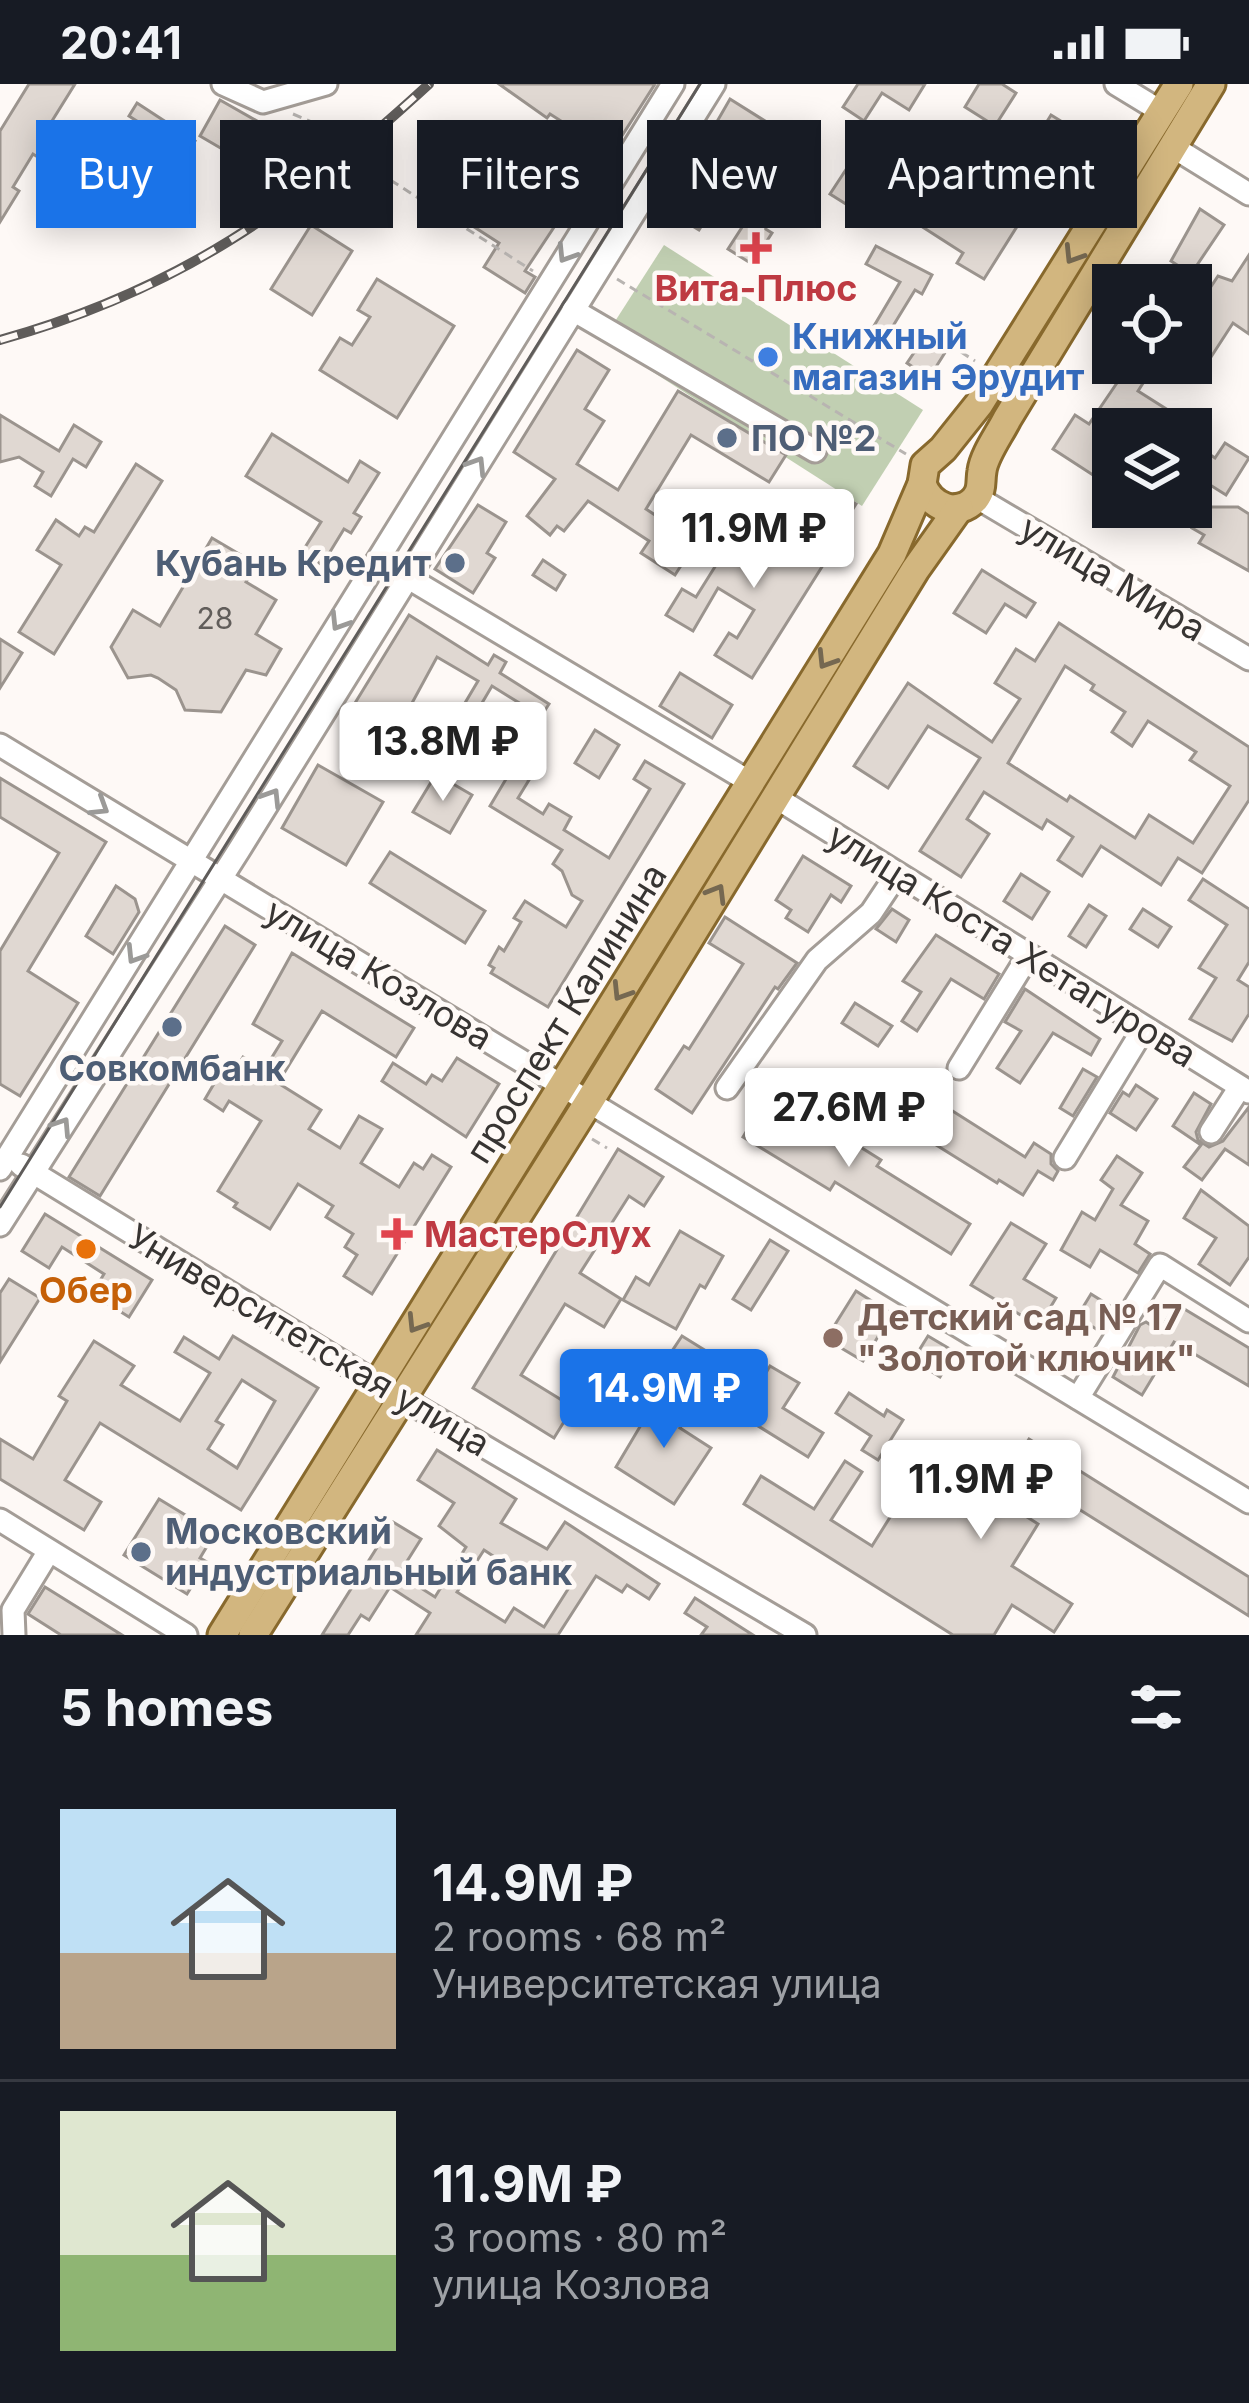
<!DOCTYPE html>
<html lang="en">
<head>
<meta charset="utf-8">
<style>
  :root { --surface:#171b24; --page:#242831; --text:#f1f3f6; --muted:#9ea1a6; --line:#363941; --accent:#1a73e8 }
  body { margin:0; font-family:Inter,sans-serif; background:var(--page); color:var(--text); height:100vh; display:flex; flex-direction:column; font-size:45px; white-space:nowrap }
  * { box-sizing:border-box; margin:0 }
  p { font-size:39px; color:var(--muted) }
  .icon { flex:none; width:66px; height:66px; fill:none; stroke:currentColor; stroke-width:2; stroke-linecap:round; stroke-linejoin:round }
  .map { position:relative; height:1551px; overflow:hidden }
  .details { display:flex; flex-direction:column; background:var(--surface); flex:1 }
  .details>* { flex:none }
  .hud { position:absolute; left:36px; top:36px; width:1179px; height:108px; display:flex; gap:24px }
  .tools { position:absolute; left:1092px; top:180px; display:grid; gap:24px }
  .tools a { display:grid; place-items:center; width:120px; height:120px; border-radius:0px; background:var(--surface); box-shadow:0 6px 30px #0003; font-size:60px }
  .price { position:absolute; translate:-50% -102px; padding:0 27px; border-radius:12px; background:#fff; color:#222; font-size:39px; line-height:78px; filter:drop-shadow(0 3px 6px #0008) }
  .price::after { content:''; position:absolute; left:50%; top:72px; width:36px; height:27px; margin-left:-18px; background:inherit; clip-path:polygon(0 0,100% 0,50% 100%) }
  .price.selected { background:var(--accent); color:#fff }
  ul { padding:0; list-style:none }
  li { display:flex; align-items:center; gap:36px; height:300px; padding:0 60px }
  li+li { border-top:3px solid var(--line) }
  li span { display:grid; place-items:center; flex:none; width:336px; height:240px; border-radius:0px; color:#555 }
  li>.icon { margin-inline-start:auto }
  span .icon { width:144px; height:144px; fill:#fffc; stroke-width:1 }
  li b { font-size:51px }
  h2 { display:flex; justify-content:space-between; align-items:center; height:144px; padding:0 60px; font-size:51px }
  .pill { padding:0 42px; border-radius:0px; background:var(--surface); box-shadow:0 6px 30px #0003; font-size:42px; line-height:108px }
  .pill.selected { background:var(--accent); color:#fff }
  .status { display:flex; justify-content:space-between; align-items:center; height:84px; padding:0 60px; background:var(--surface); direction:ltr }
  .status svg { height:33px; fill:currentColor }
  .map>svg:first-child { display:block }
  .forest { fill:#c1cfb2 }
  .building { fill:#e0d8d2; stroke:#9b948e; stroke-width:3; fill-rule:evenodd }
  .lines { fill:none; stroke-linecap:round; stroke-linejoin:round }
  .minor-casing { stroke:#a49d97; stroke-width:27 }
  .major-casing { stroke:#88692d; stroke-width:33 }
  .path { stroke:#b8b4b1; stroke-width:3; stroke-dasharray:9 6; stroke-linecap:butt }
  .minor { stroke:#fff; stroke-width:21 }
  .major { stroke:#d2b67f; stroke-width:27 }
  .tram { stroke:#5f5c5a; stroke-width:3 }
  .rail-casing { stroke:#5f5c5a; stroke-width:10 }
  .rail { stroke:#fef9f6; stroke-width:6; stroke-dasharray:18; stroke-linecap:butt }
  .oneway { stroke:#9b9a98 }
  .oneway2 { stroke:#756851 }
  .health-dot { fill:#e0444e; stroke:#fef9f6; stroke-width:4.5 }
  .shop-dot { fill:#3f7fe0; stroke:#fef9f6; stroke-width:4.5 }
  .service-dot { fill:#5c6f8a; stroke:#fef9f6; stroke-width:4.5 }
  .food-dot { fill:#e8710a; stroke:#fef9f6; stroke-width:4.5 }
  .education-dot { fill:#8d6e63; stroke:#fef9f6; stroke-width:4.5 }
  .labels { text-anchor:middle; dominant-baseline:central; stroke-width:9; stroke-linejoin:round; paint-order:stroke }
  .number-label { font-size:30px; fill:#615d5a }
  .health-label { font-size:36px; font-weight:bold; fill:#be3a42; stroke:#fef9f6 }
  .shop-label { font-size:36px; font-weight:bold; fill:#366cbe; stroke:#fef9f6; text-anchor:start }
  .service-label { font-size:36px; font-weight:bold; fill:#4e5e75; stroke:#fef9f6; text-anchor:start }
  .street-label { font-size:36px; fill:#373432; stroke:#fef9f6 }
  .food-label { font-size:36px; font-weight:bold; fill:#c56008; stroke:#fef9f6 }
  .education-label { font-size:36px; font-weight:bold; fill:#785e54; stroke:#fef9f6; text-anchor:start }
</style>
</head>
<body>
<div class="status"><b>20:41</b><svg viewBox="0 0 49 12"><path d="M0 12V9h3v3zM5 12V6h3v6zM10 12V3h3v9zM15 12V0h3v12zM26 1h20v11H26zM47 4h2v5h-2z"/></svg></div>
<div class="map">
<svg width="1249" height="1551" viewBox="0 0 1249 1551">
  <rect width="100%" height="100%" fill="#fef9f6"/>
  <path class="forest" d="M664,161L923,326L862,422L603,256Z"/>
  <g class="building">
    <path d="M29,0H75L42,53L136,112L126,129L33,70L13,103L19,107L0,138V47Z"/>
    <path d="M499,0H655L611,69L550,30L547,34Z"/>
    <path d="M858,0H925L909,26L882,9L864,37L843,23Z"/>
    <path d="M979,0H1002L1016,9L995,42L965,23Z"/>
    <path d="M730,15L800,59L794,70L812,81L794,109L776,98L758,127L724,106L699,146L666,126Z"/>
    <path d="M220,16L264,41L224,66L200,52Z"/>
    <path d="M137,19L195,57L187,69L129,32Z"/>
    <path d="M1051,31L1077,47L984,195L957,179L963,169L921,142L946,100L989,126L994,123Z"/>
    <path d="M847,84L882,106L865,132L830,110Z"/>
    <path d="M544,94L574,113L525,187L535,193L525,209L484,183L499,159L451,128L470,99L520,132Z"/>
    <path d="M1200,125L1224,141L1191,190L1171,177Z"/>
    <path d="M748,134L772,149L752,180L728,165Z"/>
    <path d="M311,141L352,167L312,231L271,205Z"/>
    <path d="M876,162L932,191L922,210L915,206L885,255L871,247L900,198L866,180Z"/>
    <path d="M1249,171V250L1233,239L1211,273L1191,260V233L1218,192L1232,197Z"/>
    <path d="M377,195L454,242L397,334L320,286L340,254L352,261L370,233L358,226Z"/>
    <path d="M924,254L946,267L929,294L907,279Z"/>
    <path d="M577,266L609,286L585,325L604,337L577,380L618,406L678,307L786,371L769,398L691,351L646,425L696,458L675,491L641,469L649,457L588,417L564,447L557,442L550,451L527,432L555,395L514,368Z"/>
    <path d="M1099,279H1156L1138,307L1198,345H1113V361L1093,391L1053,365L1075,331L1089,340L1121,293Z"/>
    <path d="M0,331L59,367L74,341L101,358L86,383L73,375L51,412L35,402L43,388L19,373L0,378Z"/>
    <path d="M272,350L348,398L360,377L379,389L354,429L361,433L351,449L344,445L322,481L302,468L321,438L246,392Z"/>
    <path d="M1191,358L1215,374L1225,359L1249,374L1226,411L1191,389Z"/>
    <path d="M136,380L162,397L54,570L19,548L61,481L37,466L56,436L79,452L85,443L94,448Z"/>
    <path d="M836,408L856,420L844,439L824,427Z"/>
    <path d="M478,421L506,438L487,469L495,474L473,509L435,485Z"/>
    <path d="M1206,423H1238L1249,430V487L1199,459L1204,451L1192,444Z"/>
    <path d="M748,430L825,478L752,594L715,571L729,549L737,554L754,526L718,504L693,547L666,531L682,505L696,513Z"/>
    <path d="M212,454L256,480L246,498L276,516L256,550L281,565L266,591L246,586L221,628L185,626L176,606L158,594L151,591L128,594L111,563L133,526L160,542L186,498L178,493L187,478L195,483Z"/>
    <path d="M543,476L565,491L556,506L533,491Z"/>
    <path d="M982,486L1035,519L1026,533L1005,520L986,549L954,529Z"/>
    <path d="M409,531L488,581L494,571L506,578L500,589L549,620L523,660L503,648L521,620L492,602L472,636L482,641L465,669L443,656L478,597L437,573L399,643L417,654L405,674L344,637Z"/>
    <path d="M1059,539L1249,663V716L1202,789L1178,774L1161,801L1101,762L1082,792L1058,776L1073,753L1047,736L1042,745L984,708L967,735L989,750L961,793L920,767L980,674L928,642L888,704L854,682L908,599L992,658L1020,615L995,599L1016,565L1035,577ZM1065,582L1094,601L1091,606L1125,628L1112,648L1132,662L1148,637L1196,668L1190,676L1230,702L1193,759L1149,731L1135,754L1070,712L1067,717L1008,679Z"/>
    <path d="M0,555L22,569L0,604Z"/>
    <path d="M680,589L732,621L712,654L660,622Z"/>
    <path d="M595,646L619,661L599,694L575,679Z"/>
    <path d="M645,677L684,700L548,923L491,889L494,884L489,881L499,863L504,867L521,838L514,834L525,817L566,843L582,817L572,811L562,787L553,780L562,766L490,722L512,685L529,696L518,714L543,730L549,720L571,733L564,746L609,774L650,705L634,695Z"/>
    <path d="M318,681L383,718L346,781L282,744Z"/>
    <path d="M436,690L472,711L450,749L413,728Z"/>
    <path d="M0,694L106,758L28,887L78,919L20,1012L0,1000V867L59,769L0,733Z"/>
    <path d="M390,768L485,827L465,859L370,799Z"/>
    <path d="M803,772L851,802L841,818L831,811L808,848L786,834L791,826L776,816Z"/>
    <path d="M1021,790L1049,808L1032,835L1004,817Z"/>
    <path d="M1203,795L1249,825V878L1238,896L1249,903V930L1232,957L1190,935L1216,894L1199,884L1227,841L1189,816Z"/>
    <path d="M116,802L135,815L139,828L113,870L86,852Z"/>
    <path d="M1089,821L1106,832L1086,863L1069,852Z"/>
    <path d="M892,825L909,836L896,858L876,845Z"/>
    <path d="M1143,825L1171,843L1158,863L1130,845Z"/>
    <path d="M725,833L797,879L778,905L775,903L692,1029L656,1005L684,962L689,965L743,880L709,859Z"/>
    <path d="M225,842L255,861L100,1112L69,1093Z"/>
    <path d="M936,851L999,890L984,915L951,895L917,947L902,937L921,908L903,897Z"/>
    <path d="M292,869L414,944L396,973L322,927L278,999L321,1026L309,1045L340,1064L359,1032L382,1045L361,1079L399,1103L414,1079L423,1085L432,1071L451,1083L372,1210L344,1192L357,1171L345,1163L353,1150L326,1133L333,1122L298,1100L270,1145L234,1123L237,1119L218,1107L261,1037L229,1017L223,1027L205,1015L218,993L227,999L243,973L264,986L282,957L253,940Z"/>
    <path d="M1025,905L1100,955L1091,971L1053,949L1020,999L997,984L1021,947L1005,938Z"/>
    <path d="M855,919L892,942L878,962L842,939Z"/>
    <path d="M457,974L499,1000L466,1053L382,997L393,979L426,1000L432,991L442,997Z"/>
    <path d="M1083,985L1097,993L1073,1032L1060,1024Z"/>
    <path d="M1136,1001L1157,1015L1136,1046L1110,1029L1123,1008L1129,1012Z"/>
    <path d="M771,1007L881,1076L877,1082L970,1140L951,1170L835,1098L830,1106L743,1053Z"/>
    <path d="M921,1007L1025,1073L1034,1059L1051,1070V1080L1058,1087L1053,1096L1038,1087L1023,1111L999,1096L997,1099L901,1039Z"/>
    <path d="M1194,1009L1211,1020L1196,1048L1198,1056L1209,1063L1223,1057L1249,1023V1081L1225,1065L1202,1096L1184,1083L1201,1061L1173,1042Z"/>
    <path d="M618,1065L663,1093L644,1122L629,1112L580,1189L621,1215L604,1243L565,1220L521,1291L573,1323L554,1354L473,1304Z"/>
    <path d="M1117,1072L1142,1089L1121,1121L1148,1137L1135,1160L1150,1170L1138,1189L1100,1166L1090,1183L1061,1166L1082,1128L1095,1136L1113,1105L1101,1096Z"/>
    <path d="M1201,1106L1249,1142V1173L1230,1201L1199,1180L1216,1154L1184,1134Z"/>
    <path d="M45,1130L152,1196L129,1233L92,1210L104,1190L62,1163L49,1184L22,1167Z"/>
    <path d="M1011,1139L1046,1160L1024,1195L1056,1214L1039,1242L971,1201Z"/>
    <path d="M680,1147L723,1172L705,1204L700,1201L676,1245L623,1216L636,1193L649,1201Z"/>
    <path d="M770,1156L788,1167L751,1226L733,1215Z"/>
    <path d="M9,1195L40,1214L0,1278V1209Z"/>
    <path d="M856,1207L892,1230L863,1277L826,1255Z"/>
    <path d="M1091,1210L1115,1225L1101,1248L1077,1233Z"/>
    <path d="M1176,1220L1249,1264V1302L1174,1258L1142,1311L1113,1293L1140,1241L1146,1238L1160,1247Z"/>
    <path d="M233,1252L318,1304L241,1426L100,1339L65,1396L101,1418L84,1446L0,1395V1355L33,1375L67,1317L59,1312L94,1257L134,1282L121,1301L180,1337L210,1289L175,1268L184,1253L219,1275ZM242,1296L275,1317L237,1384L208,1365L223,1341L216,1337Z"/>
    <path d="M682,1252L711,1270L700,1289L670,1270Z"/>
    <path d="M928,1252L955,1268L940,1293L913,1276Z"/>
    <path d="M770,1282L799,1299L783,1324L823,1349L808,1373L710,1312L722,1293L752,1312Z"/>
    <path d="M660,1309L690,1327L680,1344L711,1364L674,1420L616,1383Z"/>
    <path d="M849,1309L884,1332L887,1326L903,1336L878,1376L862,1366L871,1352L836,1329Z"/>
    <path d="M1029,1355L1249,1493V1532L1042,1402L1024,1431L1038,1440L1012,1482L1072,1520L1054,1548L1012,1521L994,1551H953L744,1420L761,1392L814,1425L845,1377L862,1388L831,1436L872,1462L929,1371L1012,1423L1029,1396L1011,1384Z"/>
    <path d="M437,1366L516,1415L501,1439L547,1465L565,1438L659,1500L649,1515L627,1501L622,1508L596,1492L558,1551H416L430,1529L390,1503L369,1536L361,1531L348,1551H322L393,1438L421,1455L399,1490L435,1513L466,1463L439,1442L454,1419L418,1396ZM484,1466L527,1494L535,1480L570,1502L544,1543L514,1524L505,1538L457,1508Z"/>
    <path d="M159,1415L215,1449L200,1474L207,1478L187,1510L124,1471Z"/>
    <path d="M45,1503L122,1551H61L28,1530Z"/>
    <path d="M695,1514L753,1551H701L707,1543L685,1529Z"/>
  </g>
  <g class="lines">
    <g class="minor-casing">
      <g id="minor">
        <path d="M223,0L263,18L326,0"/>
        <path d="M1116,0L1162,28"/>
        <path d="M1173,63L1249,110"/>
        <path d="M573,226L815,367"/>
        <path d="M976,413L1249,575"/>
        <path d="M407,493L750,698"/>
        <path d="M0,661L1249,1418"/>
        <path d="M775,713L1249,1008"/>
        <path d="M959,984L1028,872"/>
        <path d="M727,1004L817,876L871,829L897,790"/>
        <path d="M1211,1048L1240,1003"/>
        <path d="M1065,1074L1144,944"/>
        <path d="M21,1081L378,1300L805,1551"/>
        <path d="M0,1085L673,0"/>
        <path d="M0,1141L239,766L714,0"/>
        <path d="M1078,1314L1160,1181L1249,1237"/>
        <path d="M0,1436L186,1551"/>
        <path d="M14,1551L13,1526L49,1467"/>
      </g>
    </g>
    <g class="major-casing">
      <g id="major">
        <path d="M922,400C930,422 957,435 975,415C983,405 980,398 982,387C984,371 999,351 1007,335L1211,0"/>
        <path d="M222,1551L892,470L922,400L925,381L943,365L979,320L1179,0"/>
        <path d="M253,1551L590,1016L915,486L959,424"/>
      </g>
    </g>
    <g class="path">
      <path d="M293,30C321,42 347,50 362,78L533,187"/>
      <path d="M617,195L906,370"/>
      <path d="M961,268L975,277"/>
      <path d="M509,1004L528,1015"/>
      <path d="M592,1055L607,1064"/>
    </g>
    <use href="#minor" class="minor"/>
    <use href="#major" class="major"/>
    <path class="tram" d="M0,1123L700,0"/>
    <g class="rail-casing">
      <path id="rail" d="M0,256C179,206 294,124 429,0"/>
    </g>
    <use href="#rail" class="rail"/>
  </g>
  <defs><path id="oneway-chevron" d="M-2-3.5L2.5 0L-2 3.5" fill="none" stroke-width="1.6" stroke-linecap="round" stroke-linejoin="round" transform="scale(3)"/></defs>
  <g class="oneway">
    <use href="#oneway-chevron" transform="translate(566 170) rotate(122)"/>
    <use href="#oneway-chevron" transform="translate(477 381) rotate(-58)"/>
    <use href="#oneway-chevron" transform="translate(339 538) rotate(122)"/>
    <use href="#oneway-chevron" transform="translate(272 713) rotate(-58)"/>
    <use href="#oneway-chevron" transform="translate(100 723) rotate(32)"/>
    <use href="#oneway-chevron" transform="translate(135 871) rotate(122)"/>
    <use href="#oneway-chevron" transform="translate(62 1042) rotate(-57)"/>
  </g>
  <g class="oneway2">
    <use href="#oneway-chevron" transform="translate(1073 171) rotate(122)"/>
    <use href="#oneway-chevron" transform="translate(826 576) rotate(122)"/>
    <use href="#oneway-chevron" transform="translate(717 809) rotate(-59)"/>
    <use href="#oneway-chevron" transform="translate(621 908) rotate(122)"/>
    <use href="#oneway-chevron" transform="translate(416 1240) rotate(122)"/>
  </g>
  <g class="health-dot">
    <path d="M750 146h12v12h12v12h-12v12h-12v-12h-12v-12h12z"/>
    <path d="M391 1132h12v12h12v12h-12v12h-12v-12h-12v-12h12z"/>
  </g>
  <circle class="shop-dot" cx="768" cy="273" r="12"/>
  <g class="service-dot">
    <circle cx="727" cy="354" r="12"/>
    <circle cx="455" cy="479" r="12"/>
    <circle cx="172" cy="943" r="12"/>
    <circle cx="141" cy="1468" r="12"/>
  </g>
  <circle class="food-dot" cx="86" cy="1165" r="12"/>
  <circle class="education-dot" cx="833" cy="1254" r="12"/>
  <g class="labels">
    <g class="number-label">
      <text x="215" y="534">28</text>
    </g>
    <g class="health-label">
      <text x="756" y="204">Вита-Плюс</text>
      <text x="424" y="1150" text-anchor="start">МастерСлух</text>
    </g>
    <g class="shop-label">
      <text x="792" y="252">Книжный<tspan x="792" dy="41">магазин Эрудит</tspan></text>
    </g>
    <g class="service-label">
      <text x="751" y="354">ПО №2</text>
      <text x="431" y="479" text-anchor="end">Кубань Кредит</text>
      <text x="172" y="984" text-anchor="middle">Совкомбанк</text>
      <text x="165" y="1447">Московский<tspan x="165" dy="41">индустриальный банк</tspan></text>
    </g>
    <g class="street-label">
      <text transform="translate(1113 494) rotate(31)">улица Мира</text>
      <text transform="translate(1012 861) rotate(32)">улица Коста Хетагурова</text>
      <text transform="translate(379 890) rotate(31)">улица Козлова</text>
      <text transform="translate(566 929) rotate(-58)">проспект Калинина</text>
      <text transform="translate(309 1256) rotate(31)">Университетская улица</text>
    </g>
    <g class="food-label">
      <text x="86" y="1206">Обер</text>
    </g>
    <g class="education-label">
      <text x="857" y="1233">Детский сад № 17<tspan x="857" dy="41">"Золотой ключик"</tspan></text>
    </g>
  </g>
</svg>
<div class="tools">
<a><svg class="icon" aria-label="locate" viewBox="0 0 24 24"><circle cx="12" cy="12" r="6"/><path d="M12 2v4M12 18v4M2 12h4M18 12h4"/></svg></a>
<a><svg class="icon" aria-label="layers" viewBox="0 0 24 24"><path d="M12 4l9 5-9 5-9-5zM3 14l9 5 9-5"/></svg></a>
</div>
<b class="price" style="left:754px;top:507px">11.9M ₽</b>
<b class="price" style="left:443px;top:720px">13.8M ₽</b>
<b class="price" style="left:849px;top:1086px">27.6M ₽</b>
<b class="price selected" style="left:664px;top:1367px">14.9M ₽</b>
<b class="price" style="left:981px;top:1458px">11.9M ₽</b>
<div class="hud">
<a class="pill selected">Buy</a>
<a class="pill">Rent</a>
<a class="pill">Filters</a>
<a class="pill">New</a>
<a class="pill">Apartment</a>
</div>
</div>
<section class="details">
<h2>5 homes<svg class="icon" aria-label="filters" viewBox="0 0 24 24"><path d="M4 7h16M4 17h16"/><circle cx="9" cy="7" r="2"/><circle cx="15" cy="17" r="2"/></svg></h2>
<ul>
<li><span style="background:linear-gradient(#bfe0f5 60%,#b9a48a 0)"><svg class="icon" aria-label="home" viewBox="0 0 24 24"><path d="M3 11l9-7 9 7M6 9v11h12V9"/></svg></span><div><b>14.9M ₽</b><p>2 rooms · 68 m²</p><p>Университетская улица</p></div></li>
<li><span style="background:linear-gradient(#dfe7d0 60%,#8fb573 0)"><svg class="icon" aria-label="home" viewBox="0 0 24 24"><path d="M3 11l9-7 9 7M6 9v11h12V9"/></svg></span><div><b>11.9M ₽</b><p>3 rooms · 80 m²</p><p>улица Козлова</p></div></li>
</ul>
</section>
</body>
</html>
